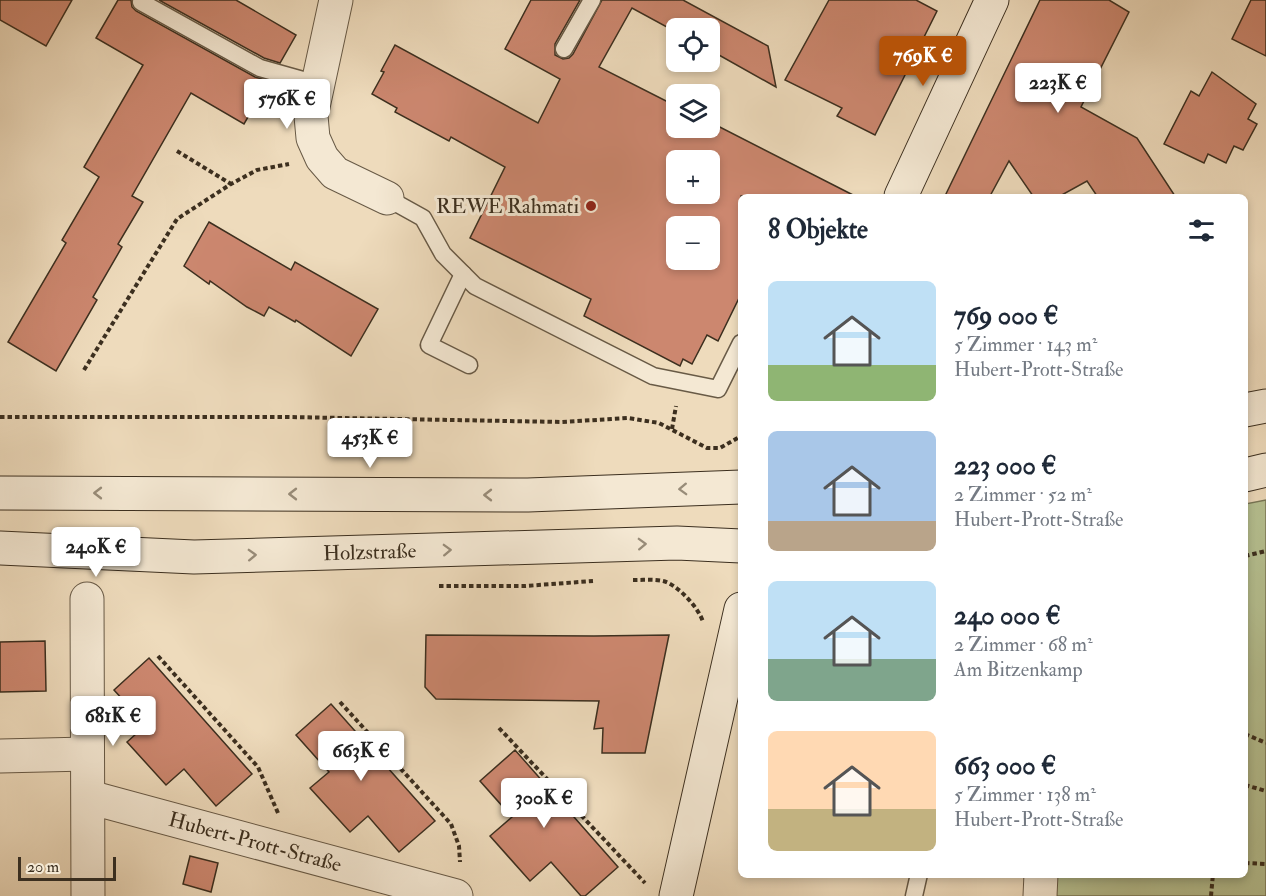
<!DOCTYPE html>
<html lang="de">
<head>
<meta charset="utf-8">
<style>
  :root { --surface:#fff; --page:#f2f2f3; --text:#1f2937; --muted:#747a83; --accent:#b45309 }
  body { margin:0; font-family:"IM FELL Double Pica",serif; background:var(--page); color:var(--text); height:100vh; display:flex; flex-direction:column; font-size:22px; white-space:nowrap }
  * { box-sizing:border-box; margin:0 }
  p { font-size:20px; color:var(--muted) }
  .icon { flex:none; width:33px; height:33px; fill:none; stroke:currentColor; stroke-width:2; stroke-linecap:round; stroke-linejoin:round }
  .map { position:relative; flex:1; overflow:hidden }
  .details { position:absolute; left:738px; top:194px; width:510px; height:684px; display:flex; flex-direction:column; background:var(--surface); border-radius:9px; box-shadow:0 3px 9px #0003 }
  .details>* { flex:none }
  .controls { position:absolute; left:666px; top:18px; display:grid; gap:12px }
  .controls a { display:grid; place-items:center; width:54px; height:54px; border-radius:9px; background:var(--surface); box-shadow:0 3px 9px #0003; font-size:30px }
  .scale { position:absolute; left:18px; bottom:15px; width:98px; box-sizing:border-box; padding-left:6px; border:3px solid #3c2f1f; border-top:0; font-size:16px; line-height:21px; white-space:nowrap; color:#3c2f1f; -webkit-text-stroke:4px #f4e8d3; paint-order:stroke }
  .price { position:absolute; translate:-50% -51px; padding:0 14px; border-radius:6px; background:#fff; color:#222; font-size:20px; line-height:39px; filter:drop-shadow(0 2px 3px #0008) }
  .price::after { content:''; position:absolute; left:50%; top:36px; width:18px; height:14px; margin-left:-9px; background:inherit; clip-path:polygon(0 0,100% 0,50% 100%) }
  .price.current { background:var(--accent); color:#fff }
  ul { padding:0; list-style:none }
  li { display:flex; align-items:center; gap:18px; height:150px; padding:0 30px }
  li span { display:grid; place-items:center; flex:none; width:168px; height:120px; border-radius:9px; color:#555 }
  li>.icon { margin-inline-start:auto }
  span .icon { width:72px; height:72px; fill:#fffc; stroke-width:1 }
  li b { font-size:26px }
  h2 { display:flex; justify-content:space-between; align-items:center; height:72px; padding:0 30px; font-size:26px }
  .map>svg:first-child { display:block }
  .green { fill:#b6c192; stroke:#797858; stroke-width:1.5 }
  .building { fill:#cc876f; stroke:#3c2f1f; stroke-width:1.5; fill-rule:evenodd }
  .lines { fill:none; stroke-linecap:round; stroke-linejoin:round }
  .lane-casing { stroke:#685a46; stroke-width:19 }
  .street-casing { stroke:#685a46; stroke-width:35 }
  .secondary-casing { stroke:#3c2f1f; stroke-width:35 }
  .path { stroke:#3c2f1f; stroke-width:4; stroke-dasharray:4.5 3; stroke-linecap:butt }
  .lane { stroke:#f4e8d3; stroke-width:16 }
  .street { stroke:#f4e8d3; stroke-width:33 }
  .secondary { stroke:#f4e8d3; stroke-width:33 }
  .oneway { stroke:#988c79 }
  .poi-dot { fill:#8f2418; stroke:#f4e8d3; stroke-width:2 }
  .labels { text-anchor:middle; dominant-baseline:central; stroke-width:6; stroke-linejoin:round; paint-order:stroke }
  .poi-label { font-size:21px; fill:#3c2f1f; stroke:#f4e8d3; text-anchor:end }
  .street-label { font-size:21px; fill:#3c2f1f; stroke:#f4e8d3 }
</style>
</head>
<body>
<div class="map">
<svg width="1266" height="896" viewBox="0 0 1266 896">
  <rect width="100%" height="100%" fill="#eedbbc"/>
  <filter id="stains"><feTurbulence type="fractalNoise" baseFrequency=".00333" numOctaves="4"/><feColorMatrix values="0 0 0 0 .2 0 0 0 0 .09 0 0 0 0 .02 0 0 0 .5 -.17"/></filter>
  <radialGradient id="worn" r=".72"><stop offset=".6" stop-color="#630" stop-opacity="0"/><stop offset="1" stop-color="#630" stop-opacity=".3"/></radialGradient>
  <path class="green" d="M1266,500V896H1053L1055,875L1245,874V504Z"/>
  <g class="building">
    <path d="M0,0H72L46,46L0,20Z"/>
    <path d="M118,0H131L132,7L136,11L255,77L269,81L244,124L191,93L132,196L143,202L118,244L122,247L93,297L97,300L56,371L8,342L66,243L62,240L99,177L84,167L143,65L96,38Z"/>
    <path d="M159,0H236L296,35L280,63L264,58Z"/>
    <path d="M531,0H580L555,44V55L563,59L569,58L573,54L602,0H683L768,46L776,87L710,50V28H676V32L632,8L599,67L676,106V128H710V122L855,196H741V294L718,341L707,335L692,364L683,359L680,366L584,316L591,299L470,238L505,167L451,137L449,141L395,112L397,108L372,94L384,72L381,71L395,45L538,123L560,79L505,49ZM676,160H710V194H676ZM676,226H710V260H676Z"/>
    <path d="M829,0H916L937,11L875,135L837,116L842,108L785,80Z"/>
    <path d="M1040,0H1109L1129,12L1081,107L1137,138L1175,196H1097L1087,181L1060,196H1033L1009,161L990,196H945Z"/>
    <path d="M1251,0H1266V56L1232,39Z"/>
    <path d="M1212,72L1256,104L1248,119L1257,124L1243,150L1234,146L1226,163L1208,154L1204,163L1164,144L1191,91L1199,96Z"/>
    <path d="M209,222L291,270L295,262L378,309L351,356L296,320L295,322L269,307L264,316L247,307L210,281L209,284L184,266Z"/>
    <path d="M426,635L594,636L669,635L645,753H602L603,728L594,729L599,701L436,699L425,687Z"/>
    <path d="M45,641L46,691L0,692V642Z"/>
    <path d="M149,658L252,774L216,806L184,769L166,785L127,742L146,725L114,690Z"/>
    <path d="M331,704L435,821L399,852L368,816L350,832L310,788L329,772L296,735Z"/>
    <path d="M515,750L618,867L585,896H581L551,862L530,881L490,836L512,817L480,781Z"/>
    <path d="M190,856L218,863L211,892L183,884Z"/>
  </g>
  <g class="lines">
    <g class="lane-casing">
      <g id="lane">
        <path d="M141,2L260,68L317,84"/>
        <path d="M564,49L592,0"/>
        <path d="M387,198L423,218L443,254L475,286L653,376L718,389L741,343"/>
        <path d="M463,274L429,345L469,365"/>
        <path d="M914,896L919,874"/>
      </g>
    </g>
    <g class="street-casing">
      <g id="street">
        <path d="M336,0L311,116L313,138L322,158L335,173L387,198"/>
        <path d="M87,599L88,896"/>
        <path d="M0,756L87,754"/>
        <path id="s1" d="M89,797L456,896"/>
        <path d="M1040,896L1041,874"/>
      </g>
    </g>
    <g class="secondary-casing">
      <g id="secondary">
        <path d="M901,196L992,0"/>
        <path d="M1245,410L1266,406"/>
        <path d="M1245,475L1266,470"/>
        <path d="M0,493L528,495L741,487"/>
        <path id="s2" d="M0,548L194,557L677,543L741,546"/>
        <path d="M676,896L741,609"/>
      </g>
    </g>
    <g class="path">
      <path d="M177,151L231,184"/>
      <path d="M84,370L177,219L231,184L257,170L289,164"/>
      <path d="M0,417H287L562,422L628,418L659,423L707,448H720L741,436"/>
      <path d="M672,429L676,406"/>
      <path d="M1245,556L1266,551"/>
      <path d="M633,580C643,580 654,579 663,581C677,584 699,608 703,622"/>
      <path d="M439,586H525L593,581"/>
      <path d="M158,656L258,767L278,813"/>
      <path d="M340,702L451,824L459,846L460,862"/>
      <path d="M499,728L645,883"/>
      <path d="M1245,734L1266,743"/>
      <path d="M1245,785L1266,791"/>
      <path d="M1245,863L1266,864"/>
      <path d="M1211,896L1213,874"/>
    </g>
    <use href="#lane" class="lane"/>
    <use href="#street" class="street"/>
    <use href="#secondary" class="secondary"/>
  </g>
  <defs><path id="oneway-chevron" d="M-2-3.5L2.5 0L-2 3.5" fill="none" stroke-width="1.6" stroke-linecap="round" stroke-linejoin="round" transform="scale(1.5)"/></defs>
  <g class="oneway">
    <use href="#oneway-chevron" transform="translate(683 489) rotate(178)"/>
    <use href="#oneway-chevron" transform="translate(98 493) rotate(-180)"/>
    <use href="#oneway-chevron" transform="translate(293 494) rotate(-180)"/>
    <use href="#oneway-chevron" transform="translate(488 495) rotate(-180)"/>
    <use href="#oneway-chevron" transform="translate(642 544) rotate(-2)"/>
    <use href="#oneway-chevron" transform="translate(447 550) rotate(-2)"/>
    <use href="#oneway-chevron" transform="translate(252 555) rotate(-2)"/>
  </g>
  <circle class="poi-dot" cx="591" cy="206" r="6"/>
  <g class="labels">
    <g class="poi-label">
      <text x="579" y="206">REWE Rahmati</text>
    </g>
    <g class="street-label">
      <text stroke="none"><textPath href="#s2" startOffset="370">Holzstraße</textPath></text>
      <text stroke="none"><textPath href="#s1" startOffset="172">Hubert-Prott-Straße</textPath></text>
    </g>
  </g>
  <rect width="100%" height="100%" filter="url(#stains)"/>
  <rect width="100%" height="100%" fill="url(#worn)"/>
</svg>
<div class="controls">
<a><svg class="icon" aria-label="locate" viewBox="0 0 24 24"><circle cx="12" cy="12" r="6"/><path d="M12 2v4M12 18v4M2 12h4M18 12h4"/></svg></a>
<a><svg class="icon" aria-label="layers" viewBox="0 0 24 24"><path d="M12 4l9 5-9 5-9-5zM3 14l9 5 9-5"/></svg></a>
<a>+</a>
<a>−</a>
</div>
<div class="scale">20 m</div>
<b class="price current" style="left:923px;top:87px">769K €</b>
<b class="price" style="left:1058px;top:114px">223K €</b>
<b class="price" style="left:287px;top:130px">576K €</b>
<b class="price" style="left:370px;top:469px">453K €</b>
<b class="price" style="left:96px;top:578px">240K €</b>
<b class="price" style="left:113px;top:747px">681K €</b>
<b class="price" style="left:361px;top:782px">663K €</b>
<b class="price" style="left:544px;top:829px">300K €</b>
<section class="details">
<h2>8 Objekte<svg class="icon" aria-label="filters" viewBox="0 0 24 24"><path d="M4 7h16M4 17h16"/><circle cx="9" cy="7" r="2"/><circle cx="15" cy="17" r="2"/></svg></h2>
<ul>
<li><span style="background:linear-gradient(#bfe0f5 70%,#8fb573 0)"><svg class="icon" aria-label="home" viewBox="0 0 24 24"><path d="M3 11l9-7 9 7M6 9v11h12V9"/></svg></span><div><b>769 000 €</b><p>5 Zimmer · 143 m²</p><p>Hubert-Prott-Straße</p></div></li>
<li><span style="background:linear-gradient(#a9c7e8 75%,#b9a48a 0)"><svg class="icon" aria-label="home" viewBox="0 0 24 24"><path d="M3 11l9-7 9 7M6 9v11h12V9"/></svg></span><div><b>223 000 €</b><p>2 Zimmer · 52 m²</p><p>Hubert-Prott-Straße</p></div></li>
<li><span style="background:linear-gradient(#bfe0f5 65%,#7fa58c 0)"><svg class="icon" aria-label="home" viewBox="0 0 24 24"><path d="M3 11l9-7 9 7M6 9v11h12V9"/></svg></span><div><b>240 000 €</b><p>2 Zimmer · 68 m²</p><p>Am Bitzenkamp</p></div></li>
<li><span style="background:linear-gradient(#ffd9b3 65%,#c2b280 0)"><svg class="icon" aria-label="home" viewBox="0 0 24 24"><path d="M3 11l9-7 9 7M6 9v11h12V9"/></svg></span><div><b>663 000 €</b><p>5 Zimmer · 138 m²</p><p>Hubert-Prott-Straße</p></div></li>
</ul>
</section>
</div>
</body>
</html>
